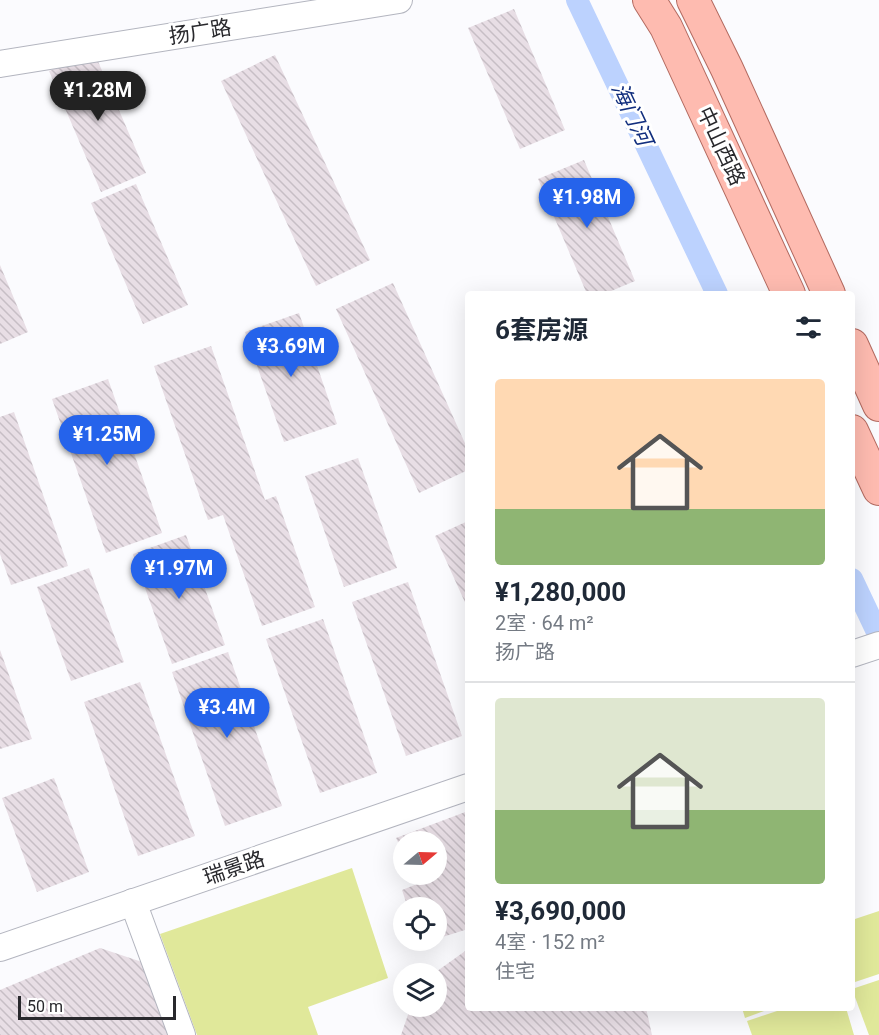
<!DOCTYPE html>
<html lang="zh">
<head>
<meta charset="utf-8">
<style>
  :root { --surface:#fff; --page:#f6f6f7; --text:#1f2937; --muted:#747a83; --line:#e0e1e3; --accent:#2563eb }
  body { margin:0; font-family:Roboto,"Noto Sans SC",sans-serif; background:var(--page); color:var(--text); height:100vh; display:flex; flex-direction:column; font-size:22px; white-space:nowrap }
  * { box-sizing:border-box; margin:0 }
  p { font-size:20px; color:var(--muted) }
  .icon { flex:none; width:33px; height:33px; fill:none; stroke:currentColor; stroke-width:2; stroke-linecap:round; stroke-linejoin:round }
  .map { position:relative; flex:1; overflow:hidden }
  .side { position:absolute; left:465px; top:291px; width:390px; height:720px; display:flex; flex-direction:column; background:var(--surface); border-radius:6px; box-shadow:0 6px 24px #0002 }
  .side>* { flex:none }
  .needle { width:39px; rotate:71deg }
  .tools { position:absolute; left:393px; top:831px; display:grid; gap:12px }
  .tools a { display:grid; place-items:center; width:54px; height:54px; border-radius:50%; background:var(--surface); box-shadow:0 6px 24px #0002; font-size:30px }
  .scale { position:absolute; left:18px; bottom:15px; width:158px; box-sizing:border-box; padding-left:6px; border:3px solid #29292d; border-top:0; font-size:16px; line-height:21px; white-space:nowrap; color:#29292d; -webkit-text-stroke:4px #fff; paint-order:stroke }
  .price { position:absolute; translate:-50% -51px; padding:0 14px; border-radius:21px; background:var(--accent); color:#fff; font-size:20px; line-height:39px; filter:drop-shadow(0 2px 3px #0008) }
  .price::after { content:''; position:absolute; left:50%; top:36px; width:18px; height:14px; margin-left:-9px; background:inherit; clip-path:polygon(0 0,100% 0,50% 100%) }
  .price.selected { background:#222; color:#fff }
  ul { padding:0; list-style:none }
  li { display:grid; align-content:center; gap:12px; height:318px; padding:0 30px }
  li+li { border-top:2px solid var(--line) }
  li span { display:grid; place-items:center; height:186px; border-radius:6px; color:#555 }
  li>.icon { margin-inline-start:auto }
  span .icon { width:108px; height:108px; fill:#fffc; stroke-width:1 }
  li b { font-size:26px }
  h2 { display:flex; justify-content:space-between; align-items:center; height:72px; padding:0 30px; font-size:26px }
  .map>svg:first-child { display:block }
  .pitch { fill:#e0e89a }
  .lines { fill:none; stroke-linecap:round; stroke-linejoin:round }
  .canal { stroke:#bcd2fe; stroke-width:22 }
  .building { fill:url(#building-back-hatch) }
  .minor-casing { stroke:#b3b5bf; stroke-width:28 }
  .major-casing { stroke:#b36a60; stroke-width:34 }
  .minor { stroke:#fff; stroke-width:26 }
  .major { stroke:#febbb0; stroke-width:32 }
  .labels { text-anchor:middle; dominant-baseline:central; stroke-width:6; stroke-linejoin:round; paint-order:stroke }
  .street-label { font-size:21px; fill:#29292d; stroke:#fff }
  .water-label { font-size:22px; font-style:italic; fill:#112e7e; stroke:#fff }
</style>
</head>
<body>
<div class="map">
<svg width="879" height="1035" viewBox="0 0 879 1035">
  <defs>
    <pattern id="building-back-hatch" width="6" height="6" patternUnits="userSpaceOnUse" patternTransform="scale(1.5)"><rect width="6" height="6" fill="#e8dee5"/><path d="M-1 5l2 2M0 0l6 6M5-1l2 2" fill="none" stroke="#c7bec5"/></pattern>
  </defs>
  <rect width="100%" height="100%" fill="#fbfbfe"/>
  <g class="pitch">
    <path d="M352,868L388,978L308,1007L318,1035H197L160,934Z"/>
    <path d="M879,911V974L852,983V920Z"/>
    <path d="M879,980V1035H869L852,989Z"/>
    <path d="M742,1008H772L745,1018Z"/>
    <path d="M786,1008H846L854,1035H752L747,1021Z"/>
  </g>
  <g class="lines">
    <g class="canal">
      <path d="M577,0L717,294"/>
      <path d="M852,579L879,636"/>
    </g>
  </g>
  <g class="building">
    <path d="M514,9L565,130L520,149L468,28Z"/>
    <path d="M94,52L146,173L101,192L49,71Z"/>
    <path d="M275,55L370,260L316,286L221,81Z"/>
    <path d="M584,160L635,281L604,294H587L538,179Z"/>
    <path d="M136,184L188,305L143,324L91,203Z"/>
    <path d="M0,265L28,332L0,344Z"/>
    <path d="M393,283L468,450V470L419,493L336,309Z"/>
    <path d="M299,313L337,424L284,442L245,332Z"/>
    <path d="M211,346L265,500L276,496L315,607L262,626L223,515L208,520L154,366Z"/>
    <path d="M108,379L162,533L106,553L52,399Z"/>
    <path d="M14,412L68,566L11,585L0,554V417Z"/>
    <path d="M358,458L397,568L344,587L305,476Z"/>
    <path d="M468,521V609L435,536Z"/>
    <path d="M186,535L225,645L172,664L133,554Z"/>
    <path d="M89,568L124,662L71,681L37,587Z"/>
    <path d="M408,582L462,736L406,756L352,602Z"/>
    <path d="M323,619L377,773L320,793L266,639Z"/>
    <path d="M0,650L32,739L0,749Z"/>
    <path d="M228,652L282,806L225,826L172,672Z"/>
    <path d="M140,682L195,836L138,856L84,702Z"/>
    <path d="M54,778L89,872L37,892L2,798Z"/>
    <path d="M468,811V929L436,939V908H408L402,890L417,884L413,874H436V842H404V854L396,838Z"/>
    <path d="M100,948L142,962L169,1035H0V990Z"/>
    <path d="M468,949V1008H646L652,1035H401L411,1006H436V974H433Z"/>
  </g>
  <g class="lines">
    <g class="minor-casing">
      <g id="minor">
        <path d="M0,64L399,0"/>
        <path d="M852,654L879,645"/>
        <path d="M133,902L182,1035"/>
        <path d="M0,948L468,787"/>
      </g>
    </g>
    <g class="major-casing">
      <g id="major">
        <path d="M649,0L666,27L789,294"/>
        <path d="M693,0L727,69L829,294"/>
        <path d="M852,345L879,405"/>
        <path d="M852,431L879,489"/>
      </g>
    </g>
    <use href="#minor" class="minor"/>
    <use href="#major" class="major"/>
  </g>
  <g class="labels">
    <g class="street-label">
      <text transform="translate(200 32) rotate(-9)">扬广路</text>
      <text transform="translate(721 146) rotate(65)">中山西路</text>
      <text transform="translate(234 868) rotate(-19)">瑞景路</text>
    </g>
    <g class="water-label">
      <text transform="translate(632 114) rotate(65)">海门河</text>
    </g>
  </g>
</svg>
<div class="tools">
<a><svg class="needle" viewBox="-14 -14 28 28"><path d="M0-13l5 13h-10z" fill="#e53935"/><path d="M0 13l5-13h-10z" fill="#747a83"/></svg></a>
<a><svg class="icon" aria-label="locate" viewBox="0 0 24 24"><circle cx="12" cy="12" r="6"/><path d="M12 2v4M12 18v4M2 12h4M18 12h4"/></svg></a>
<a><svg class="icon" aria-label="layers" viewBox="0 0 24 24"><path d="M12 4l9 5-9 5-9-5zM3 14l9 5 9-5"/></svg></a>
</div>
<div class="scale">50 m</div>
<b class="price selected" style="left:98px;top:122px">¥1.28M</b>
<b class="price" style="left:587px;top:229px">¥1.98M</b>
<b class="price" style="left:291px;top:378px">¥3.69M</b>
<b class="price" style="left:107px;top:466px">¥1.25M</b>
<b class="price" style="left:179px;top:600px">¥1.97M</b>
<b class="price" style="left:227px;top:739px">¥3.4M</b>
<section class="side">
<h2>6套房源<svg class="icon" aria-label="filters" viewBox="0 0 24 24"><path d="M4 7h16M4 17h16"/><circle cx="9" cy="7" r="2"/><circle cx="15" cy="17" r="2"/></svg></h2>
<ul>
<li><span style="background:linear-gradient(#ffd9b3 70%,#8fb573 0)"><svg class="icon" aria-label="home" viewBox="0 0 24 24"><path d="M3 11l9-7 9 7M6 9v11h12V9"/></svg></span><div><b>¥1,280,000</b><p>2室 · 64 m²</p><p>扬广路</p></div></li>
<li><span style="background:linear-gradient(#dfe7d0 60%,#8fb573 0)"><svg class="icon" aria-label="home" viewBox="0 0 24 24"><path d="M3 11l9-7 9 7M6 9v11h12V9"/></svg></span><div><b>¥3,690,000</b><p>4室 · 152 m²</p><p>住宅</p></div></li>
</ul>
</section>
</div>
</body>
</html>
